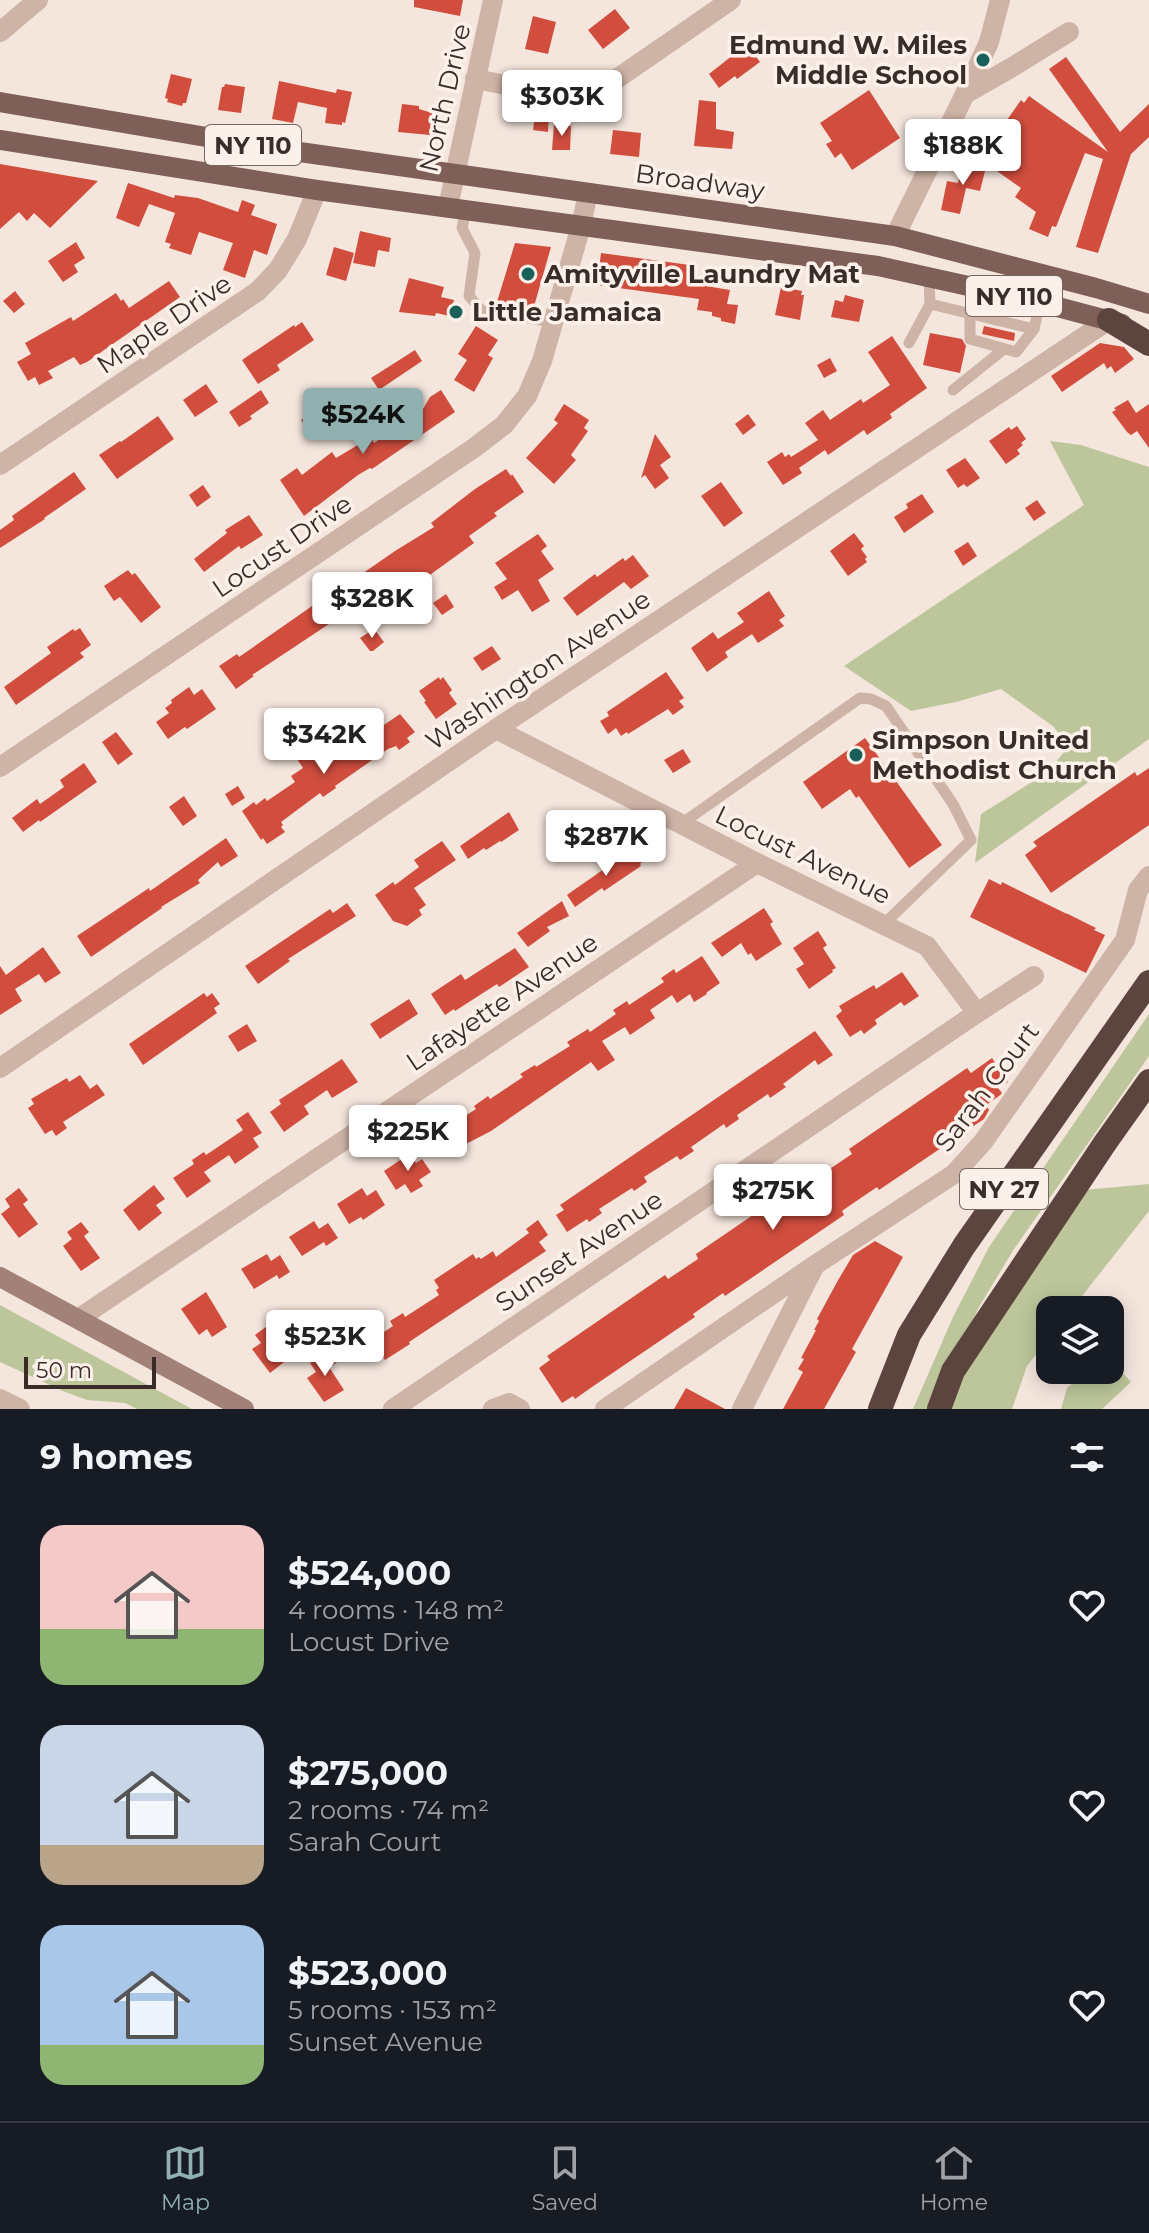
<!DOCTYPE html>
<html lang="en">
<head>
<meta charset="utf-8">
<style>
  :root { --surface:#171b24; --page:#242831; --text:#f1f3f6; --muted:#9ea1a6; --line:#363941; --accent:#90b1b0 }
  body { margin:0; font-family:Montserrat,sans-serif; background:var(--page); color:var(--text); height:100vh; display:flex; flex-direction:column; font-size:30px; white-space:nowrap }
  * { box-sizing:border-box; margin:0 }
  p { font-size:26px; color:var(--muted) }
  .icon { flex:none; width:44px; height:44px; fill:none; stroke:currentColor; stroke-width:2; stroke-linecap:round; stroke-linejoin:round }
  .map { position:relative; height:1409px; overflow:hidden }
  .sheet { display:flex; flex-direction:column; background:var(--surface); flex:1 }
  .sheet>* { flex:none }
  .fabs { position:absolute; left:1036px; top:1296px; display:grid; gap:16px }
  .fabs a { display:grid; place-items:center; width:88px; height:88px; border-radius:16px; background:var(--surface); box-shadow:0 4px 20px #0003; font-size:40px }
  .scale { position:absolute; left:24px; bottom:20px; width:132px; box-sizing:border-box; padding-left:8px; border:4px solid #3a2c28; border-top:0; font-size:22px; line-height:28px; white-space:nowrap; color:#3a2c28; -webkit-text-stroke:6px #fcf1ea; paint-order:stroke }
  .price { position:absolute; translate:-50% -68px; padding:0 18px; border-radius:8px; background:#fff; color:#222; font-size:26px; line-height:52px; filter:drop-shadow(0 2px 4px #0008) }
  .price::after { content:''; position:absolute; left:50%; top:48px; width:24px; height:18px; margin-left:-12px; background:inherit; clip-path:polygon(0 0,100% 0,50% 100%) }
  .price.selected { background:var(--accent); color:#111 }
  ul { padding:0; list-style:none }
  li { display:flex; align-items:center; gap:24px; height:200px; padding:0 40px }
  li span { display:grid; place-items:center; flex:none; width:224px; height:160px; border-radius:24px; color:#555 }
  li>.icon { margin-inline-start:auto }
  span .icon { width:96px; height:96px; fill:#fffc; stroke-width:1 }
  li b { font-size:34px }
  h2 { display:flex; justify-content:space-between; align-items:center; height:96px; padding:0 40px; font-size:34px }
  .menu { display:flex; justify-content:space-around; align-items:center; height:112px; border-top:2px solid var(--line); background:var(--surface); font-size:22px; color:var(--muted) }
  .menu a { display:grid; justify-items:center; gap:4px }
  .menu .selected { color:var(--accent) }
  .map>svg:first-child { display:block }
  .green { fill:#bdc69b }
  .building { fill:#d14e3f }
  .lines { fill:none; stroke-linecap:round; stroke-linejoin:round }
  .lane { stroke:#ceb4a7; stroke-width:11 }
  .street { stroke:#ceb4a7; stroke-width:20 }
  .secondary { stroke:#a28278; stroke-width:20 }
  .primary { stroke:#7e6058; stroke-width:20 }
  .highway { stroke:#5c443f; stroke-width:24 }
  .poi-dot { fill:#19605b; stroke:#fcf1ea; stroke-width:3 }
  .labels { text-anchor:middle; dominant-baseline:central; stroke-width:7; stroke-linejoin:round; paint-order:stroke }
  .shield { fill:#fcf1ea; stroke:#746762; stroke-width:2 }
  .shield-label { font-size:24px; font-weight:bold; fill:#3a2c28 }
  .poi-label { font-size:26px; font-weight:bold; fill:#3a2c28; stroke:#fcf1ea; text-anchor:start }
  .street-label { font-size:26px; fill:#3a2c28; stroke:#fcf1ea }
</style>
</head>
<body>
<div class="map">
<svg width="1149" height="1409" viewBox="0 0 1149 1409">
  <rect width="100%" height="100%" fill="#f5e6dd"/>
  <g class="green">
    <path d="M1050,441L1081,445L1149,467V739L975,863L981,814L1048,772L1068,747L1054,727L1001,689L956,702L911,711L844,666L1084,505Z"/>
    <path d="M1149,1014V1056L1014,1249L979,1307L933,1409H913L953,1317L989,1247Z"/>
    <path d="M1149,1184V1211L1071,1310H1050V1337L1027,1366L1012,1409H939L1073,1191Z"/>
    <path d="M0,1305L192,1409H137L125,1403L87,1400L63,1391L0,1362Z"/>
    <path d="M1110,1359L1131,1382L1102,1409H1061L1067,1388L1087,1370H1110Z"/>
  </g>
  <g class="building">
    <path d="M414,0H463L460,16L414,7Z"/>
    <path d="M615,9L630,28L603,49L588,30Z"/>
    <path d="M533,16L556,22L548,54L525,49Z"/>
    <path d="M747,44L760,62L737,79L735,76L719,88L709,74Z"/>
    <path d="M1066,57L1120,132L1149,104V137L1131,154L1098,253L1076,247L1103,159L1085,153L1056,227L1052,226L1048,237L1029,229L1036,212L1015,197L1021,188L980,159L1021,100L1024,103L1029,96L1108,152L1049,69Z"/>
    <path d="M171,74L192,79L186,103H183L182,106L167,102L168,99L165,98Z"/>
    <path d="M279,81L336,93L337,89L352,92L345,123L342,122V125L325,123L327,108L298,102L293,123L272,119Z"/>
    <path d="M225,84L245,87L241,113L218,110L222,87H224Z"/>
    <path d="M869,90L900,138L852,170L841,153L835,158L826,144L832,141L820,123Z"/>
    <path d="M699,100L716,102V129L734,132L732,149L694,146Z"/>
    <path d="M402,104L419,106V109L432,113L430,135L398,132Z"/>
    <path d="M535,115L549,117L548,132L533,130Z"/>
    <path d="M554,125L571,126L570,150H552Z"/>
    <path d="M613,130L641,133L639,157L610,154Z"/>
    <path d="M963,161L986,167L980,191L966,188L960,214L941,210L947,181L958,183Z"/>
    <path d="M0,164L98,181L50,228L34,213L27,221L19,212L0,229Z"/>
    <path d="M128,183L174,198L175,195L198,198L238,212L242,200L255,205L251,215L277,224L267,255L254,250L245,278L223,270L233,243L199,232L191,255L169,248L171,244L165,242L175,213L149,204L139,227L116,218Z"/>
    <path d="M360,231L391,238L389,252L378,250L375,267L353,263Z"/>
    <path d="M76,242L85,258L74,265L78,272L63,282L48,261Z"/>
    <path d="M515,243L551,247L533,310L523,309L522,305L497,302Z"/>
    <path d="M334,247L354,253L346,281L326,275Z"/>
    <path d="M601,253L690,265L688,283L730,290L727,304L738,305L735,324L721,321V318L712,316V312L697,310L699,299L597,285Z"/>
    <path d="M409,278L444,287L441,297L454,300L450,316L436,313L435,316L399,312Z"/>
    <path d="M169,281L180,297L87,362L80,365L74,357L48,371L53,378L39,385L35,377L28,381L17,362L31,354L25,343L71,317L73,321L116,293L121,301L123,299L129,308Z"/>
    <path d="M781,287L802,291L801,295H804L800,320L775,315Z"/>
    <path d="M15,291L25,304L14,313L3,301Z"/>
    <path d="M845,295L864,300L859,322L831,317L835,300L843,302Z"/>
    <path d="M302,322L314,340L277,365L280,370L258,384L242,360L294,325L295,327Z"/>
    <path d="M476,326L498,340L488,355L493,358L474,392L454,380L467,360L458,354Z"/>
    <path d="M984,326L1015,333L1014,341L982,334Z"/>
    <path d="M930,333L962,339L966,346L960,373L923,365Z"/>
    <path d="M892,336L927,388L890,414L892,418L867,435L864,430L828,455L825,450L799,468L802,473L783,485L767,462L782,452L785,457L789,454L791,457L818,440L805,423L823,410L830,420L861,399L863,403L890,385L868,352Z"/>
    <path d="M1100,343L1124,347L1134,359L1115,373L1111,366L1107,369L1104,363L1062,392L1051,376Z"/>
    <path d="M415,350L422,361L379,390L371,378Z"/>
    <path d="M830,358L837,371L824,378L817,365Z"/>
    <path d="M206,384L218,402L195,417L183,400Z"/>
    <path d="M261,390L269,403L250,416L252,419L239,427L229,412Z"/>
    <path d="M441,390L455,412L372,469L370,468L358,475L304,516L280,480L297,468L302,475L332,452L336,458L371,437L374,443L397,426L394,422L417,406L423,409L430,397Z"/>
    <path d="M1128,400L1136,413L1149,404V448L1137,431L1131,435L1127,432L1112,412L1116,410L1114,408Z"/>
    <path d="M564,404L589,420L584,428L588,431L571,455L576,460L554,484L526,458L558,423L554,420Z"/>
    <path d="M318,409L330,427L313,438L301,420Z"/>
    <path d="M748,414L756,425L743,435L735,424Z"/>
    <path d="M158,416L174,439L117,479L99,455L120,441L121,442Z"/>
    <path d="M1017,426L1026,439L1021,443L1023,445L1017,450L1020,454L1006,464L989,441L1009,427L1011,430Z"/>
    <path d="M655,434L671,457L660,465L669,478L655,489L645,475L641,478Z"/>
    <path d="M965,458L980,478L967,487L964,484L958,488L946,470Z"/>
    <path d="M506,469L511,476L512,474L524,492L494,513L497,516L469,536L474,543L427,577L425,573L419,577L416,573L393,593L388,586L365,603L369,608L358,616L340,589L395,551L434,527L431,523L475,489Z"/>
    <path d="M74,472L86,489L44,518L45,519L0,548V530L14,520L12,516Z"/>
    <path d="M721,482L743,513L724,527L701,496Z"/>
    <path d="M203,485L211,497L197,507L189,495Z"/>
    <path d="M922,494L934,512L904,533L894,517L908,508L906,504Z"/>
    <path d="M1037,500L1046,513L1034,521L1025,508Z"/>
    <path d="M249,515L263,535L241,549L239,546L204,572L194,559L227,533L225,530Z"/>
    <path d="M854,533L864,546L861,549L867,557L865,559L867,562L848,576L830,551Z"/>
    <path d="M538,534L547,546L541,551L554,569L538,580L550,601L532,612L518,590L502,600L494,587L507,579L495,563Z"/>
    <path d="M968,542L977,556L963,566L954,551Z"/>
    <path d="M633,555L649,576L631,589L624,582L577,616L563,598L595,574L597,577L623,558L625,561Z"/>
    <path d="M128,570L132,575L135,573L161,607L141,623L120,597L114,601L104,586Z"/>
    <path d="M769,591L785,616L779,620L784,626L758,643L752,634L725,652L728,657L707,672L691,648L713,632L718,639L744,622L737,613Z"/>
    <path d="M446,594L454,607L442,615L433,603Z"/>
    <path d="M315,604L329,624L252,675L254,676L236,689L219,666L237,654L239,657Z"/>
    <path d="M80,628L91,645L80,653L84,657L16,705L4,687L51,653L47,647L73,629L75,631Z"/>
    <path d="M374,629L384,642L373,651H370L360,638Z"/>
    <path d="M492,646L501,659L482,671L473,658Z"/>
    <path d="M666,672L684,698L679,701L684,707L673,715L668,709L628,734L627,732L621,736L616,728L608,734L600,721L609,716L607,712Z"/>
    <path d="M439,677L440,680L443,677L452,690L449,693L457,704L436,719L424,702L426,701L419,691Z"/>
    <path d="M189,687L194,695L202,689L216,709L187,729L185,727L168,739L156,722L169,713L165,708L172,703L171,700Z"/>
    <path d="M400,714L415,732L407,738L410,742L399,750L396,746L388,749L335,786L336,788L323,797L320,793L281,822L283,825L281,827L285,832L267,844L263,838L261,840L242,811L254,802L256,805L265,798L267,801L295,782L291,776L303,768L295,756L312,744L320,756L347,737L353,746Z"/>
    <path d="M116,732L133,754L118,765L102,742Z"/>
    <path d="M865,738L942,845L909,868L859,796L856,798L850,789L822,809L803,782Z"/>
    <path d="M683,749L691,762L673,773L664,760Z"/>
    <path d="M84,763L97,782L40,822L39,820L23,832L12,818L37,799L40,804L64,787L60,780Z"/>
    <path d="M1149,768V825L1051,893L1025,855L1037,846L1033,842L1135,772L1137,776Z"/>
    <path d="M238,786L245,798L232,806L225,794Z"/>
    <path d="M184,796L197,816L183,826L169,807Z"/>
    <path d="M509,812L519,830L501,842L500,841L486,850L484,848L468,859L460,846Z"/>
    <path d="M226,838L238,856L221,867L218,862L198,880L200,883L161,907L162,908L91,957L77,936L149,888L150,891Z"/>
    <path d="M442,841L456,860L414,888L426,905L419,910L422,915L407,926L393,921L375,895L393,882L395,885L419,867L414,860Z"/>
    <path d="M633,849L642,862L640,864L641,866L604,891L602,888L575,907L567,895L571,892Z"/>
    <path d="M989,879L1001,885L1002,882L1067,914L1066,913L1096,928L1094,930L1105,935L1086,973L970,917Z"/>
    <path d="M562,901L569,916L547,927L550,931L528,947L517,933Z"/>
    <path d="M347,903L356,916L288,959L290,961L258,984L245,966L330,909L333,913Z"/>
    <path d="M764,908L773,922L770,924L782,944L756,961L751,953L748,955L741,943L722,957L711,943Z"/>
    <path d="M818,931L827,945L823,948L836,968L832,970L833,972L809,989L796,969L804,964L793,948Z"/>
    <path d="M43,947L61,973L45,983L39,974L15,989L22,1001L0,1015V966L6,975Z"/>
    <path d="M515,948L529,967L499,987L497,984L455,1011L454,1009L445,1015L431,994L461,974L465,980Z"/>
    <path d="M702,956L720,983L706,993L707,994L694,1002L690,994L677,1003L672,995L650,1010L655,1018L630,1035L625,1027L602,1041L615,1060L598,1071L591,1062L491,1131L443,1156L431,1138L476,1109L474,1106L488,1096L490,1099L523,1077L520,1074L535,1065L536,1067L570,1046L567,1042L588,1029L590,1032L616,1014L613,1010L627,1001L629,1005L664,982L661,978L674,969L676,973Z"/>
    <path d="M902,972L919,996L904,1006L901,1002L875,1020L877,1024L864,1034L861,1030L850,1037L836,1016L842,1011L839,1006L874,985L876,989Z"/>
    <path d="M204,993L207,997L212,993L220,1004L214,1008L217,1013L143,1065L129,1044Z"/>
    <path d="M409,999L418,1014L380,1039L370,1024Z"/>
    <path d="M247,1024L257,1041L238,1052L228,1036Z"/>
    <path d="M815,1031L833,1055L818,1065L815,1060L783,1084L786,1087L770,1098L768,1094L737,1115L739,1119L726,1128L724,1124L691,1147L694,1151L680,1160L677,1156L644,1177L647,1182L634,1191L632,1188L599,1209L602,1213L589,1222L587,1219L567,1232L556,1215L564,1210L560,1205Z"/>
    <path d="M992,1058L1008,1082L998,1088L1002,1093L999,1096L986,1105L989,1110L984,1119L879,1190L877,1187L852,1204L842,1211L844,1215L725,1296L723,1293L693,1314L695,1317L592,1387L575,1399L573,1396L562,1403L539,1368L550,1360L547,1356L665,1275L668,1279L698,1259L696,1254L797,1185L815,1174L818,1177L840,1162L852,1154L849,1149L967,1068L971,1073Z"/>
    <path d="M342,1059L358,1082L332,1098L327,1090L304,1106L309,1114L284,1132L270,1112L281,1104L279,1100Z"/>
    <path d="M80,1075L90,1089L97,1084L105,1095L63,1122L67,1128L56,1136L52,1130L45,1134L28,1108L34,1104L31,1099L67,1078L69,1082Z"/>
    <path d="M248,1112L262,1133L253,1138L259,1147L235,1164L229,1155L204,1172L211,1181L187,1198L173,1178L194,1164L192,1160L204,1152L206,1155L243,1130L236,1120Z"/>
    <path d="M409,1154L416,1163L422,1159L431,1172L419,1180L423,1186L411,1193L405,1184L396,1190L384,1171Z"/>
    <path d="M154,1185L165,1199L156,1205L162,1213L139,1231L123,1210Z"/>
    <path d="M19,1188L28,1200L23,1204L38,1224L19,1238L1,1214L10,1207L5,1199Z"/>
    <path d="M362,1188L367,1196L376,1190L385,1205L363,1220L361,1217L349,1224L337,1204Z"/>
    <path d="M538,1220L548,1235L539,1242L546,1251L409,1342L410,1344L385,1360L372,1340L393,1326L390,1321L403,1313L405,1317L439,1295L436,1290L439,1288L434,1280L473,1254L476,1259L479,1257L481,1259L493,1251L496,1257L529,1233L526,1229Z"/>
    <path d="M314,1221L319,1229L328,1223L338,1238L326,1246L324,1242L302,1256L289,1237Z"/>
    <path d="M81,1222L89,1232L84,1236L100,1258L81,1271L63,1246L72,1239L67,1232Z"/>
    <path d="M875,1241L903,1257L852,1349L856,1352L824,1409H783L803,1372L798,1369L804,1359L801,1358L816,1330H814L819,1321L817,1319L837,1282L853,1255Z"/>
    <path d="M267,1254L271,1261L280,1255L290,1272L279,1279L277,1275L254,1289L241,1269Z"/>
    <path d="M206,1292L227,1327L212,1337L207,1329L199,1335L181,1309Z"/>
    <path d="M270,1324L284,1342L288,1340L297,1352L270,1373L252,1349L261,1343L255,1335Z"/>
    <path d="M328,1352L336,1363L329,1367L344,1390L324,1402L307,1378L316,1372L310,1363Z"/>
    <path d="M686,1388L725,1409H674Z"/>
  </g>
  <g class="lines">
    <g class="lane">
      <path d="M466,210L462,228L475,253L469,296L482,311L553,322"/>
      <path d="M929,278L930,304L1034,329L1040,302"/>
      <path d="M970,313V339L1016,352L1034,329"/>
      <path d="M996,320L1002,293"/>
      <path d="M909,343L930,304"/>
      <path d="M953,390L1004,349"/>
      <path d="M681,824L860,698L871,699L886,706L953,804L971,840L884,924"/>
    </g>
    <g class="street">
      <path d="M0,32L38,0"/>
      <path d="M475,79L586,100L731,0"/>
      <path d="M965,94L989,42L1000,0"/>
      <path d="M448,207L493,0"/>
      <path d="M895,236L965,94L1009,69L1069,32"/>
      <path d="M0,465L258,291L278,270L297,239L317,190"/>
      <path d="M496,729L757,863L927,946L977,1013"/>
      <path d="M0,767L474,448L504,425L527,396L542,361L581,226L588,193"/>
      <path d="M0,1068L496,729L1109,320"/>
      <path d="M78,1319L757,863"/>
      <path d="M0,1399L20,1409"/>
      <path d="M393,1409L977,1013L1034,976"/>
      <path d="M493,1409L509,1403L520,1409"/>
      <path d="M605,1409L815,1265L954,1174L983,1142L1125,940L1138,890L1149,876"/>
      <path d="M742,1409L813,1269"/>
    </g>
    <path class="secondary" d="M0,1277L244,1409"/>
    <g class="primary">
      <path d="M0,102L271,148L895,236L1096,288L1149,304"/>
      <path d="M0,140L317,190L878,266L1031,300L1122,324"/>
    </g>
    <g class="highway">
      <path d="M1109,320L1149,344"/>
      <path d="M880,1409L909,1335L964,1246L1149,982"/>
      <path d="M939,1409L953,1371L1105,1143L1149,1081"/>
    </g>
  </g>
  <g class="poi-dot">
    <circle cx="983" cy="60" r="8"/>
    <circle cx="528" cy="274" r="8"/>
    <circle cx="456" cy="312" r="8"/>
    <circle cx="856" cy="755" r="8"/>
  </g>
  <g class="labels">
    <g class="shield">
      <rect x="205" y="125" width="96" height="40" rx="6"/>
      <rect x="966" y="276" width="96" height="40" rx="6"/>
      <rect x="960" y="1169" width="88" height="40" rx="6"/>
    </g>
    <g class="shield-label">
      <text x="253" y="145">NY 110</text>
      <text x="1014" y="296">NY 110</text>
      <text x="1004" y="1189">NY 27</text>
    </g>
    <g class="poi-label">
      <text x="967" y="45" text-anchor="end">Edmund W. Miles<tspan x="967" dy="30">Middle School</tspan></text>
      <text x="544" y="274">Amityville Laundry Mat</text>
      <text x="472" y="312">Little Jamaica</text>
      <text x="872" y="740">Simpson United<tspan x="872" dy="30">Methodist Church</tspan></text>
    </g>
    <g class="street-label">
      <text transform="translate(445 98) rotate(-77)">North Drive</text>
      <text transform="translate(700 182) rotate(8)">Broadway</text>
      <text transform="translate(164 324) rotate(-34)">Maple Drive</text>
      <text transform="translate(282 546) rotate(-34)">Locust Drive</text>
      <text transform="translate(538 670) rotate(-34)">Washington Avenue</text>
      <text transform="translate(803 855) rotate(26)">Locust Avenue</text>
      <text transform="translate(502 1002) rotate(-34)">Lafayette Avenue</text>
      <text transform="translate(987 1087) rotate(-53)">Sarah Court</text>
      <text transform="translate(579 1251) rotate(-34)">Sunset Avenue</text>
    </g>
  </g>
</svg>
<div class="fabs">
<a><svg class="icon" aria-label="layers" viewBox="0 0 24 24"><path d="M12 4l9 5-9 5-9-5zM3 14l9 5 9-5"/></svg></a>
</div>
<div class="scale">50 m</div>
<b class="price" style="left:562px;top:138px">$303K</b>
<b class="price" style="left:963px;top:187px">$188K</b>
<b class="price selected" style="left:363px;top:456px">$524K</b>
<b class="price" style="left:372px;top:640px">$328K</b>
<b class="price" style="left:324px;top:776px">$342K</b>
<b class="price" style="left:606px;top:878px">$287K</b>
<b class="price" style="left:408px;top:1173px">$225K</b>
<b class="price" style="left:773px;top:1232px">$275K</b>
<b class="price" style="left:325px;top:1378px">$523K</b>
</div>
<section class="sheet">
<h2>9 homes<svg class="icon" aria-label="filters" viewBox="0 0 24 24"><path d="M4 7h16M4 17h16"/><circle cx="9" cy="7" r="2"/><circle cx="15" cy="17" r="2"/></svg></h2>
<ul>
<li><span style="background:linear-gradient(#f6c9c9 65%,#8fb573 0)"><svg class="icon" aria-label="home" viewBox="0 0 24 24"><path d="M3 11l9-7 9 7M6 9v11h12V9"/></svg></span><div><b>$524,000</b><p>4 rooms · 148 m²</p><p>Locust Drive</p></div><svg class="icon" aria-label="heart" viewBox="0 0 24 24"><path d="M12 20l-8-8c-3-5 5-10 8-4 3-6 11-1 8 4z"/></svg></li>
<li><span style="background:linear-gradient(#c9d6e8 75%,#b9a48a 0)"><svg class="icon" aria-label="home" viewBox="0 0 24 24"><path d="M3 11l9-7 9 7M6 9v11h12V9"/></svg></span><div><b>$275,000</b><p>2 rooms · 74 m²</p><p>Sarah Court</p></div><svg class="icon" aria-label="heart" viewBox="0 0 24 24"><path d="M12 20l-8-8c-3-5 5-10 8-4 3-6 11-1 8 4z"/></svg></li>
<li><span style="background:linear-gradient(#a9c7e8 75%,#8fb573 0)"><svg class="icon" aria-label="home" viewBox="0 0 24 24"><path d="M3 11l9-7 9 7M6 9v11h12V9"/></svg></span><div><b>$523,000</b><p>5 rooms · 153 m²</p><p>Sunset Avenue</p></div><svg class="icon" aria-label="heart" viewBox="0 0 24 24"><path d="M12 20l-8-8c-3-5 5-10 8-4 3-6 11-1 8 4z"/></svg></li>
</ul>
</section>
<nav class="menu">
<a class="selected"><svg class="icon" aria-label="map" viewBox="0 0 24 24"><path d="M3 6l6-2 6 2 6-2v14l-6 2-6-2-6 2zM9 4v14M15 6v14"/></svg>Map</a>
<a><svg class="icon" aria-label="saved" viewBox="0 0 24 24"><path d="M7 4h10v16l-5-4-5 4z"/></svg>Saved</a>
<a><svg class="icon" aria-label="home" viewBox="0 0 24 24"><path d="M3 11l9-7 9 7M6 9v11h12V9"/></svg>Home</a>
</nav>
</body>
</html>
